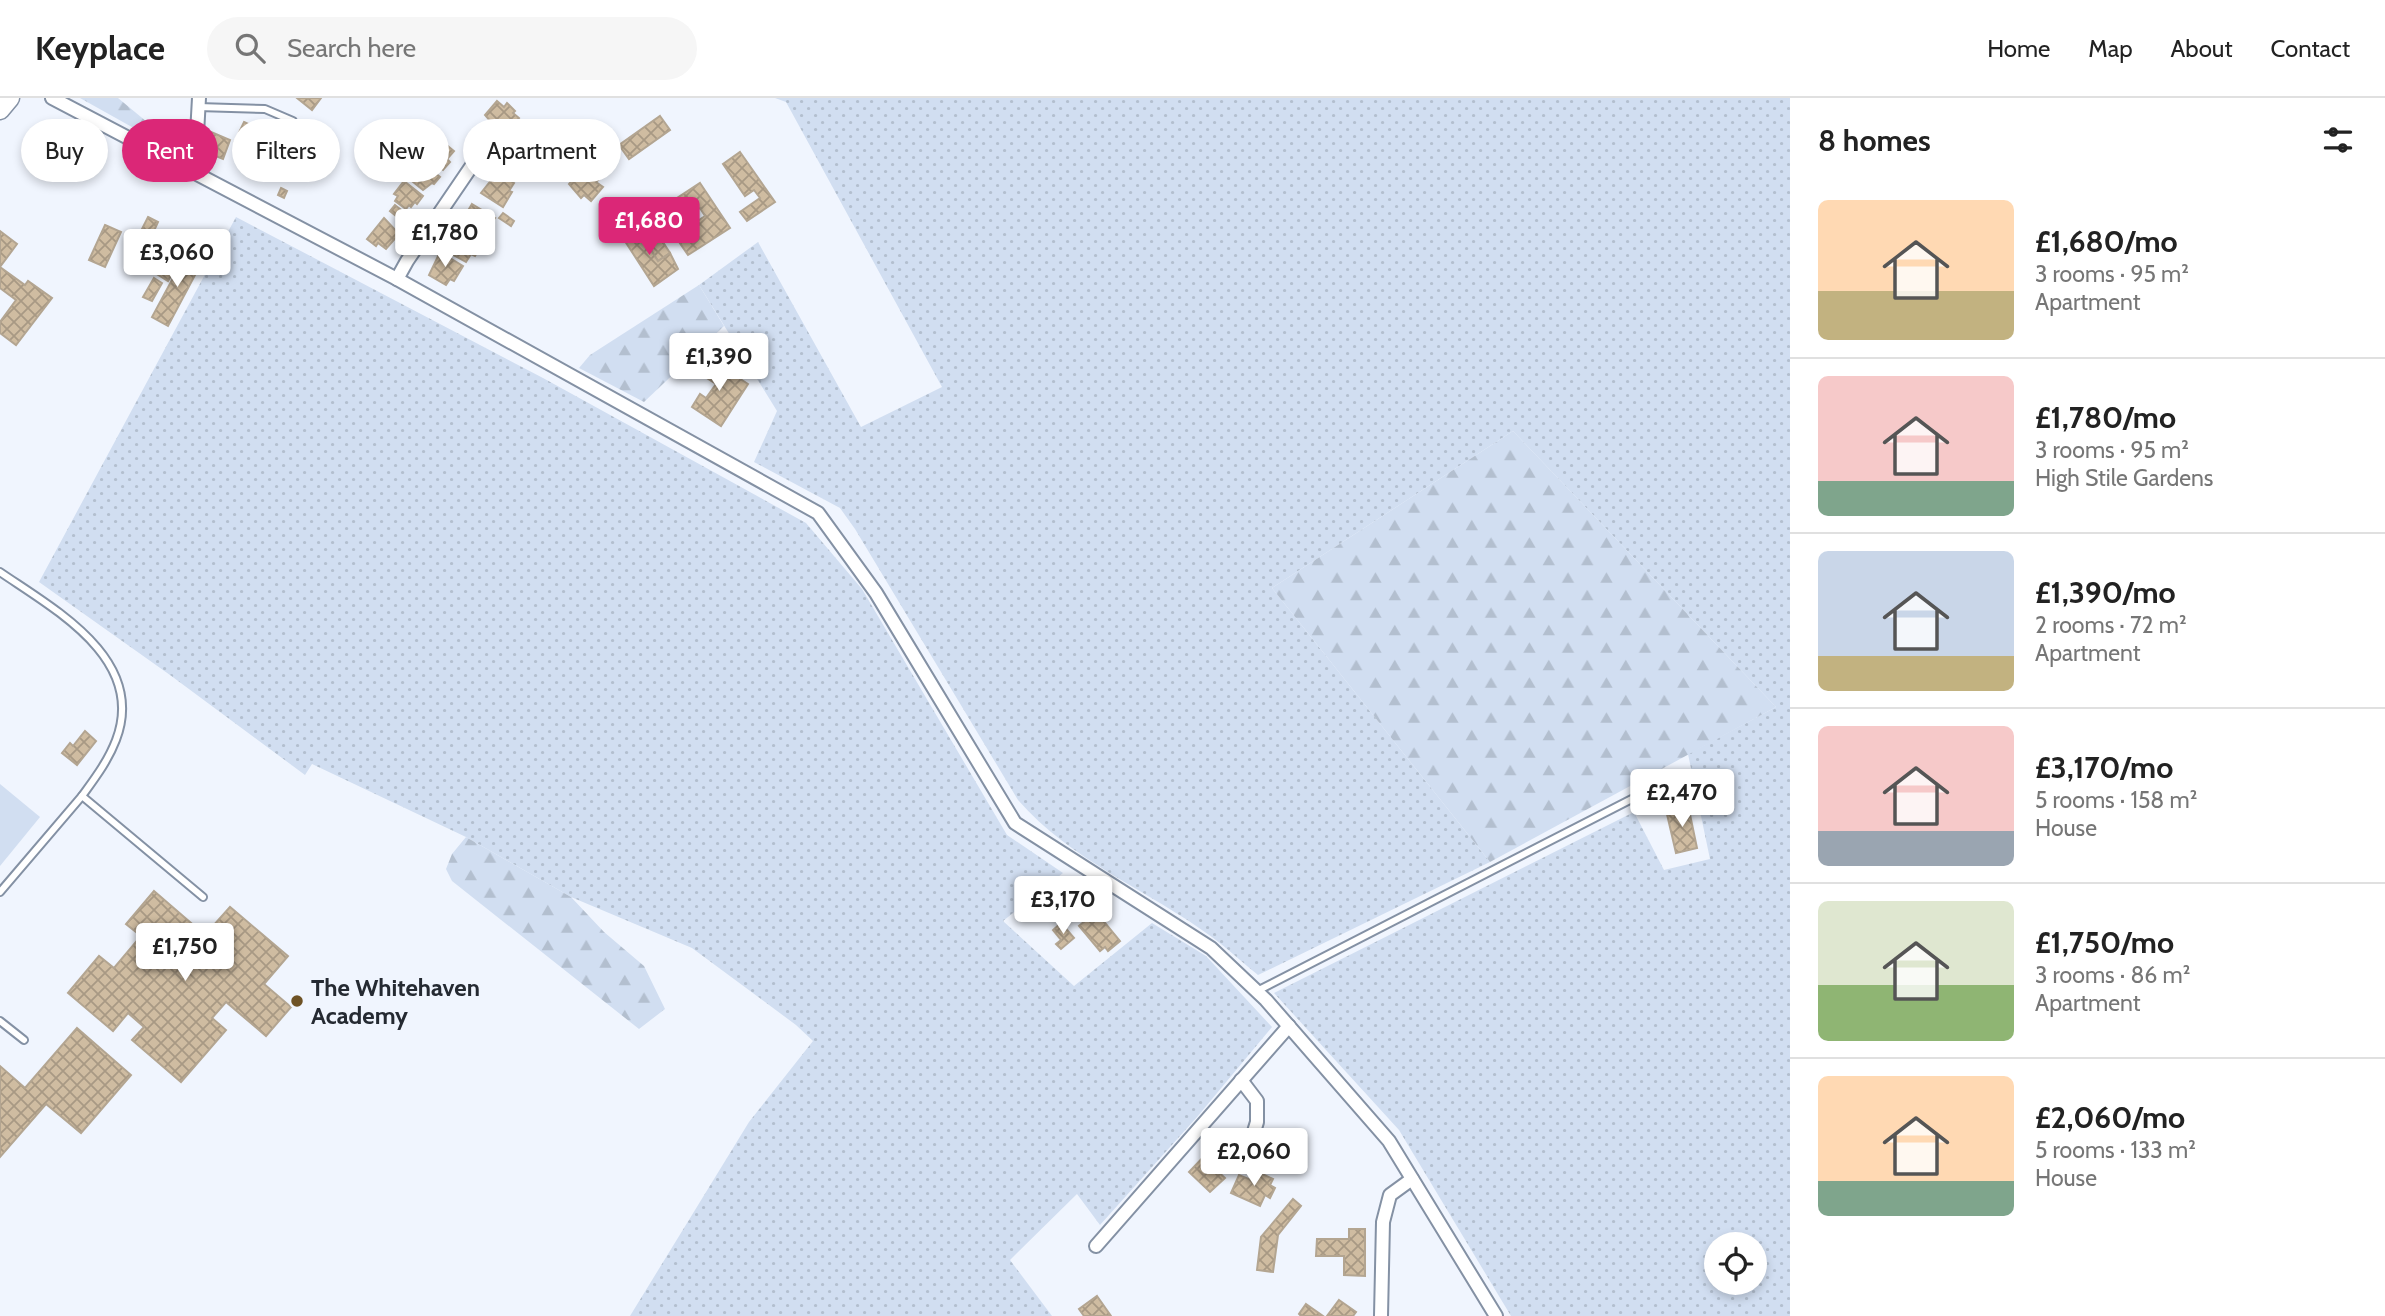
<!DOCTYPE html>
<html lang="en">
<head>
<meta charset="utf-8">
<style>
  :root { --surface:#fff; --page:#f6f6f6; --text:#222; --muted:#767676; --line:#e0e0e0; --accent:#db2777 }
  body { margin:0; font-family:Cabin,sans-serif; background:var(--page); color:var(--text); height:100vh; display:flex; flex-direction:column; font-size:26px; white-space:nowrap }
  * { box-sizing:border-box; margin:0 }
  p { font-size:23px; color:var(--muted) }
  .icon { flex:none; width:38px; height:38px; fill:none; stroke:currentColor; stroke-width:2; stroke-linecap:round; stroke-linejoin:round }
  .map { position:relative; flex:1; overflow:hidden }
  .panel { display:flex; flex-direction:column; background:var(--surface); width:595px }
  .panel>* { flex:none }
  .guide { position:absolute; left:21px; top:21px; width:665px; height:63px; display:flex; gap:14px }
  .tools { position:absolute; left:1704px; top:1134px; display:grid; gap:14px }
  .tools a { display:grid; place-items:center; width:63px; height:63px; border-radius:50%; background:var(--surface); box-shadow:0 4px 10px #0003; font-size:35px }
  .price { position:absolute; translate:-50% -60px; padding:0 16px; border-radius:7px; background:#fff; color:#222; font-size:23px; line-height:46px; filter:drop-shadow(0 2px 4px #0008) }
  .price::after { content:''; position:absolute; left:50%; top:42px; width:21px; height:16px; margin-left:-10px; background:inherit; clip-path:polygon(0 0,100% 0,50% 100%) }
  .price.selected { background:var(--accent); color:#fff }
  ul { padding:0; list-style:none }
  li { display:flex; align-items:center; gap:21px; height:175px; padding:0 28px }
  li+li { border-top:2px solid var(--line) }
  li span { display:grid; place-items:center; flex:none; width:196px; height:140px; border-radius:10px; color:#555 }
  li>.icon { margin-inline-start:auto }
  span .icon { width:84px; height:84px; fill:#fffc; stroke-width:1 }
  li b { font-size:30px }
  h2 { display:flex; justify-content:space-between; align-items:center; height:84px; padding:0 28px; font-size:30px }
  .chip { padding:0 24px; border-radius:32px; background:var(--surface); box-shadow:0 4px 10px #0003; font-size:24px; line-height:63px }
  .chip.selected { background:var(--accent); color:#fff }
  header { display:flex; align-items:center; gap:42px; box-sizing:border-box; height:98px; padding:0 35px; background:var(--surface); border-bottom:2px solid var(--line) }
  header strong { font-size:33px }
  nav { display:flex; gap:38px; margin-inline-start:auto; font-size:24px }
  .search { width:490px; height:63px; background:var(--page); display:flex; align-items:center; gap:18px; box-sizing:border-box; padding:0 24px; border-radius:38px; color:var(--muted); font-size:26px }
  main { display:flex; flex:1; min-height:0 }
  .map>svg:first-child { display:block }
  .grass { fill:url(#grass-dots); fill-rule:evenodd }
  .forest { fill:url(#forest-firs) }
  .pitch { fill:#d1def1 }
  .building { fill:url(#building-cross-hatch); stroke:#b3a591; stroke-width:2 }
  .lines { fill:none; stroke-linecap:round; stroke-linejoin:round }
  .lane-casing { stroke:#8491a4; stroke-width:10 }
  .street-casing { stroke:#8491a4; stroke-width:16 }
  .secondary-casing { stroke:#8491a4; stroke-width:21 }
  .lane { stroke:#fff; stroke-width:6 }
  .street { stroke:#fff; stroke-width:12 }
  .secondary { stroke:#fff; stroke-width:18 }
  .poi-dot { fill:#6e5225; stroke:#f0f5fe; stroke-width:2.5 }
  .labels { text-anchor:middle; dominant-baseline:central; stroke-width:6; stroke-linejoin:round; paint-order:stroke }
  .poi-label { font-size:24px; font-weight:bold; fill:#252a32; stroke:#f0f5fe; text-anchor:start }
</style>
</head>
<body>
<header>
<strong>Keyplace</strong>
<div class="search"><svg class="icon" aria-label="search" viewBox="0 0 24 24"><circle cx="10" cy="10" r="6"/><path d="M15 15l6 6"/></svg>Search here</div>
<nav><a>Home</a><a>Map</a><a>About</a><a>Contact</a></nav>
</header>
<main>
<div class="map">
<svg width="1790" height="1218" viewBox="0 0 1790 1218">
  <defs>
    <pattern id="grass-dots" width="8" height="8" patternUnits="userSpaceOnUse" patternTransform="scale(1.75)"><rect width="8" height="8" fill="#d1def1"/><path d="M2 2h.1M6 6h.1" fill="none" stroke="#b3bfcf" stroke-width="1.8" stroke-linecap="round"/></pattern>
    <pattern id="forest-firs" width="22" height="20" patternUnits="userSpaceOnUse" patternTransform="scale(1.75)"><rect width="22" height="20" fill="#d1def1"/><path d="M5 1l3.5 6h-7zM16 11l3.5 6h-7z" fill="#b3bfcf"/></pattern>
    <pattern id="building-cross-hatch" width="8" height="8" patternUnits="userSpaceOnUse" patternTransform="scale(1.75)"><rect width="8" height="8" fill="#cfbca1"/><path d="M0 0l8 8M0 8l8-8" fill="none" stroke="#a89984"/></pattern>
  </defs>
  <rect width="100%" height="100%" fill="#f0f5fe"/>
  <g class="grass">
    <path d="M775,0H1790V1218H1511L1399,1032L1274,895L1634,714L1664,772L1710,761L1688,656L1776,609L1513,333L1272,490L1490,764L1258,877C1243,865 1228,851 1212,839C1148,792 1071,763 1018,702L855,431L840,410L754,364L777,313L699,187L758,144L861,329L942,289L786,4ZM1717,1146H1755V1185H1717Z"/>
    <path d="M236,119L543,280L806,425L862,491L1007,737L1063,775L1003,823L1074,888L1152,825L1206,858L1272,929L1197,1019L1100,1127L1077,1096L1010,1162L1052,1218H630L749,1024L813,943L796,927L692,850L571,799L466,739L312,666L305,677L170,577L39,484Z"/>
  </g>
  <g class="forest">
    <path d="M80,0H118L147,24L139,33Z"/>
    <path d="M699,187L724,228L644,304L579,270L590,257Z"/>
    <path d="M1513,333L1776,609L1490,764L1272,490Z"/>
    <path d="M466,739L571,799L604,834L644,868L665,911L639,931L452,783L446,771L452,756Z"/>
  </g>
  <path class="pitch" d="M0,686L40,719L0,768Z"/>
  <g class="building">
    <path d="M297,0H321L312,12Z"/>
    <path d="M497,3L504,9L507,5L515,13L513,15L519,20L507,34L502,30L499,33L485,17Z"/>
    <path d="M660,18L670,32L629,61L619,47Z"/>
    <path d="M244,24L280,41L271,60L235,43Z"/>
    <path d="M420,26L426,32L417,42L411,37Z"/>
    <path d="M211,34L230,42L223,61L203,53Z"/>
    <path d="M438,40L454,53L447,61L450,64L443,72L422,56Z"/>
    <path d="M556,48L562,53L564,50L573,58L571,61L577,66L566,80L558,73L556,76L544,63Z"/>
    <path d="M740,54L775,104L747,123L740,114L760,100L754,92L745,98L723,66Z"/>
    <path d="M421,64L440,79L434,86L432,85L423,92L412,83L415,79L412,76Z"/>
    <path d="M582,71L587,76L590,74L599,81L596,84L603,89L591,103L584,97L581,100L569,86Z"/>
    <path d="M494,73L514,85L509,93L512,94L503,109L481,95L492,81H490Z"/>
    <path d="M404,83L423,98L417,106L415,104L411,109L409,107L406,111L395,103L398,98L394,96Z"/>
    <path d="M700,85L730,130L688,157L675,138L705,118L700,110L690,116L684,108L660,123L667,133L659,138L670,155L658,163L640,135L647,130L642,123Z"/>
    <path d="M281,90L287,93L284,100L278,97Z"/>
    <path d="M472,106L495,120L481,137L464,127L470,118L466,116Z"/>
    <path d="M395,107L406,116L401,122L390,113Z"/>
    <path d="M503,115L514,123L511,128L499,120Z"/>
    <path d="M148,119L158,124L150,142L139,137Z"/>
    <path d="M384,120L399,136L386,151L378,145L376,148L367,141Z"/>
    <path d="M634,126L658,163L670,155L678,171L654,188L621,137Z"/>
    <path d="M105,127L121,134L105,169L89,162Z"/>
    <path d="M457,129L483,144L475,158L471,156L466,164L448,154L455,142L451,140Z"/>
    <path d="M0,133L17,146L0,169L25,187L28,183L52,200L16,247L0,235V224L16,202L0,190Z"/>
    <path d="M197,134L215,147L211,152L193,139Z"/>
    <path d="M173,143L187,151L168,183L155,175Z"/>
    <path d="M187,154L203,162L168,228L152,219Z"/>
    <path d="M440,154L463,168L454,183L450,181L446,187L429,177Z"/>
    <path d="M154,180L162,185L152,203L143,199Z"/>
    <path d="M708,260L748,286L721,328L692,309L700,296L706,300L716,286L699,275Z"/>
    <path d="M85,633L96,643L77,667L62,655L70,645L73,648Z"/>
    <path d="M1688,707L1697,750L1676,755L1666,712Z"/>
    <path d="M154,793L205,837L230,809L288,858L264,886L291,909L266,938L226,904L212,920L226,932L181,984L132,942L144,929L128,915L113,933L68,895L99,858L114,870L141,838L126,826Z"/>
    <path d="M1096,814L1120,843L1108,853L1105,849L1100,853L1079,828Z"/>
    <path d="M1061,825L1074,840L1061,851L1056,846L1061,842L1053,832Z"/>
    <path d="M77,930L131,977L81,1035L46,1006L0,1059V968L25,990Z"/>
    <path d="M1212,1050L1224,1062L1215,1071L1225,1080L1210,1094L1189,1074Z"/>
    <path d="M1256,1073L1273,1081L1270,1087L1275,1090L1270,1100L1265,1097L1260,1108L1231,1095L1239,1077L1251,1082Z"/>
    <path d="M1293,1101L1301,1108L1278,1137L1273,1174L1257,1172L1261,1139Z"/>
    <path d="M1349,1131H1365V1178L1344,1177V1158H1316L1317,1141H1349Z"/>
    <path d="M1097,1198L1111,1218H1084L1079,1211Z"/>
    <path d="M1339,1202L1356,1214L1353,1218H1327Z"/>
    <path d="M1306,1206L1323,1218H1301L1299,1216Z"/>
  </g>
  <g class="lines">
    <g class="lane-casing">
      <g id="lane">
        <path d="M198,9L265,11L293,23"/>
        <path d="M0,474C54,511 147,561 116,642C108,663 95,680 82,698"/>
        <path d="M0,794L82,698L203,799"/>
        <path d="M1257,893L1665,684L1671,701"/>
        <path d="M0,923L24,942"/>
      </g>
    </g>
    <g class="street-casing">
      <g id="street">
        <path d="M52,0L397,181L818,415L876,495L1015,725L1211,850L1266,902L1389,1043L1496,1218"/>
        <path d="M182,70L197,36L199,0"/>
        <path d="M397,181L407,163L486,47"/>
        <path d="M1241,982L1257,1003V1024L1247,1056"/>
        <path d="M1096,1148L1289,928"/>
        <path d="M1381,1218L1383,1124L1390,1097L1412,1081"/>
      </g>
    </g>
    <g class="secondary-casing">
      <path id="secondary" d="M0,12L10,0"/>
    </g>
    <use href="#lane" class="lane"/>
    <use href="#street" class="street"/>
    <use href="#secondary" class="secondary"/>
  </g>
  <circle class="poi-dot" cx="297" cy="903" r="7"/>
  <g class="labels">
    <g class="poi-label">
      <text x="311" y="889">The Whitehaven<tspan x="311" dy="28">Academy</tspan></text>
    </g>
  </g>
</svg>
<div class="tools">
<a><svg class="icon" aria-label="locate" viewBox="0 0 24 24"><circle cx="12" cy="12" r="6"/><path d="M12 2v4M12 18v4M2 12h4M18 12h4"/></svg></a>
</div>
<b class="price selected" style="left:649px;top:159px">£1,680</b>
<b class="price" style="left:445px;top:171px">£1,780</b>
<b class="price" style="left:177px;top:191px">£3,060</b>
<b class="price" style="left:719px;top:295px">£1,390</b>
<b class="price" style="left:1682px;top:731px">£2,470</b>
<b class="price" style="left:1063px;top:838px">£3,170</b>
<b class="price" style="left:185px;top:885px">£1,750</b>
<b class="price" style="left:1254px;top:1090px">£2,060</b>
<div class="guide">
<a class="chip">Buy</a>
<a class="chip selected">Rent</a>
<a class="chip">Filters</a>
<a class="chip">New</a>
<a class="chip">Apartment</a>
</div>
</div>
<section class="panel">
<h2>8 homes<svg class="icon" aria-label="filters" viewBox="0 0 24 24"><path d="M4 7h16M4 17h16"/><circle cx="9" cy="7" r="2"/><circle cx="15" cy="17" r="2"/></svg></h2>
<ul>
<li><span style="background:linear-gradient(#ffd9b3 65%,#c2b280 0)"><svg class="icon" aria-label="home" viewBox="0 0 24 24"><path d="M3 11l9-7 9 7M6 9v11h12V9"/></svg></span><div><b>£1,680/mo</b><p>3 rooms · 95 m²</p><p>Apartment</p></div></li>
<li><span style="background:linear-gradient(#f6c9c9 75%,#7fa58c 0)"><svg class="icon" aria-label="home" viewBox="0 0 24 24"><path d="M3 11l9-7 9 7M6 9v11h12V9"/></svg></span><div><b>£1,780/mo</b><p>3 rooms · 95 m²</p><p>High Stile Gardens</p></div></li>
<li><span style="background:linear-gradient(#c9d6e8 75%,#c2b280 0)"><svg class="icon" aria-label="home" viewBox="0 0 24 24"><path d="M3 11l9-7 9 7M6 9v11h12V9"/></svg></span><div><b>£1,390/mo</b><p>2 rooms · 72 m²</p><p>Apartment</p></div></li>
<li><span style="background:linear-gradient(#f6c9c9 75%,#9aa5b1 0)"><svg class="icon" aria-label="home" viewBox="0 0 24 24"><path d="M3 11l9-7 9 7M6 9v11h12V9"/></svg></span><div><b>£3,170/mo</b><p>5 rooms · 158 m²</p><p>House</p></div></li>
<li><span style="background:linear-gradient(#dfe7d0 60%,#8fb573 0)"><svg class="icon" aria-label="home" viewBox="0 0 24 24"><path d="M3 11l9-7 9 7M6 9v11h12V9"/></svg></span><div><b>£1,750/mo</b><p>3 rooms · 86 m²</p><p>Apartment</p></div></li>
<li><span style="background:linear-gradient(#ffd9b3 75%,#7fa58c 0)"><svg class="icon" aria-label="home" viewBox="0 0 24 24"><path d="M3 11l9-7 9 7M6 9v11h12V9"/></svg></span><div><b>£2,060/mo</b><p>5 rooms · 133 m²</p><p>House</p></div></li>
</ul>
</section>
</main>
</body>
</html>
